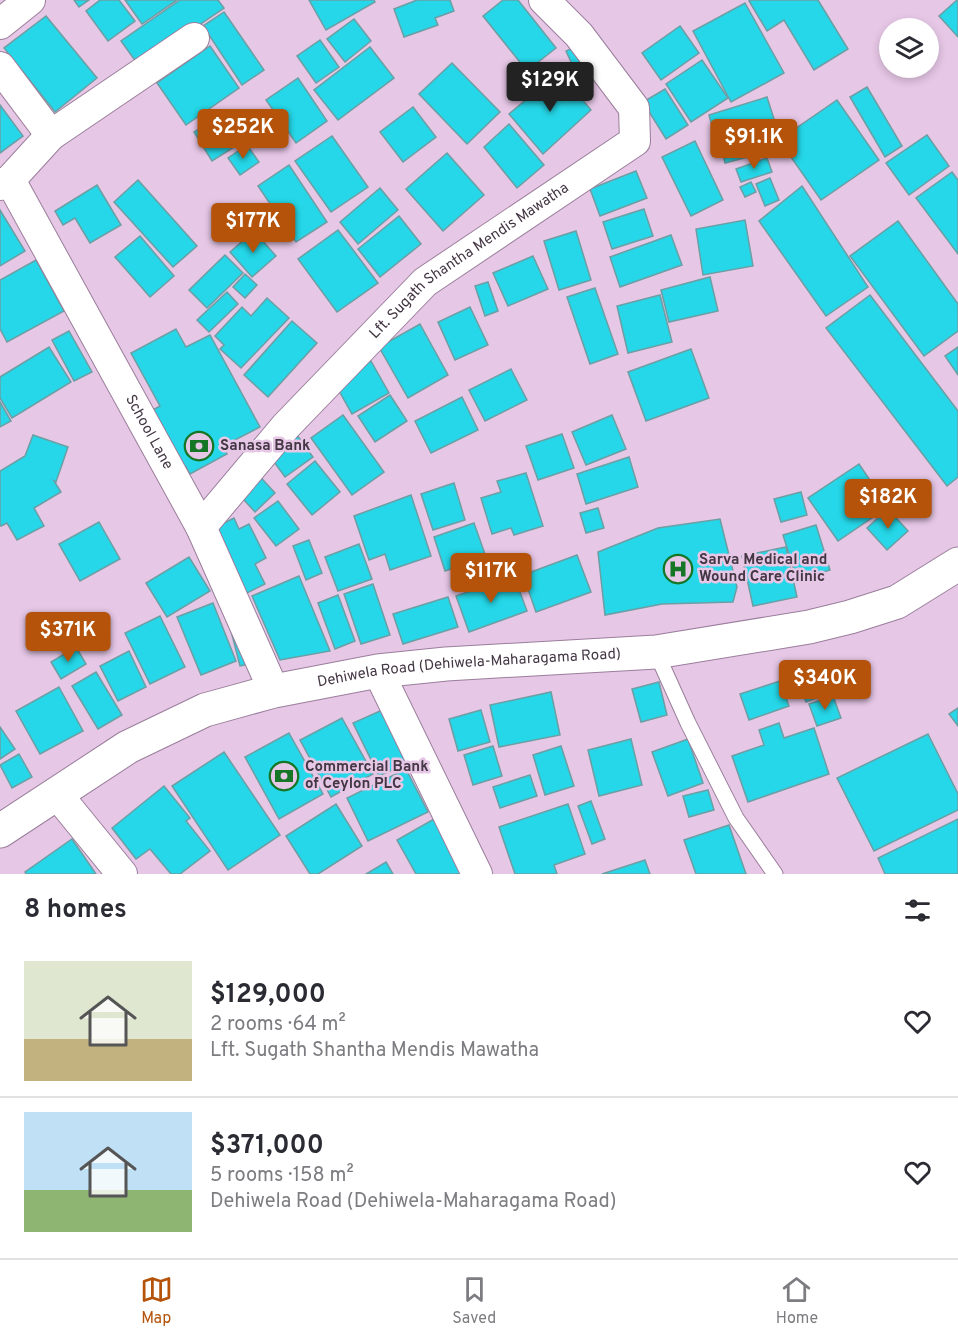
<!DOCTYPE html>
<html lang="en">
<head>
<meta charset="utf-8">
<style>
  :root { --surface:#fff; --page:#f2f2f3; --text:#2b2b33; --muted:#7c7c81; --line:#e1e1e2; --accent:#b45309 }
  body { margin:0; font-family:Overpass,sans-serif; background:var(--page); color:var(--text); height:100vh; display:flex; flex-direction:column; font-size:22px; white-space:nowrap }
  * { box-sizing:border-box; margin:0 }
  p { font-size:20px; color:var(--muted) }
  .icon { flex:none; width:33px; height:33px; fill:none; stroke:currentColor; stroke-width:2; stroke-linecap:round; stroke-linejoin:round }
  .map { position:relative; height:874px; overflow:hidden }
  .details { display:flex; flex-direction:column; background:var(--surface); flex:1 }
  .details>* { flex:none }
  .fabs { position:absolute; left:879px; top:18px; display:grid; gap:12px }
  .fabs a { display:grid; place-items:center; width:60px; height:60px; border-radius:50%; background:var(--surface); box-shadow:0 3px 9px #0003; font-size:30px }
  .price { position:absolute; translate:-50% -51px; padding:0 14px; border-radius:6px; background:var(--accent); color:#fff; font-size:20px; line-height:39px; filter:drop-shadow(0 2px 3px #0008) }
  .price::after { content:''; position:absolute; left:50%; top:36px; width:18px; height:14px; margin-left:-9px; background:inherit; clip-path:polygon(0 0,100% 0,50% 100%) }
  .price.selected { background:#222; color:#fff }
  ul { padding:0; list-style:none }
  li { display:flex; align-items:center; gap:18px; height:150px; padding:0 24px }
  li+li { border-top:2px solid var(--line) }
  li span { display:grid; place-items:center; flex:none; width:168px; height:120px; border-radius:0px; color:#555 }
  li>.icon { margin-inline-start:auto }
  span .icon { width:72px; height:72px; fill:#fffc; stroke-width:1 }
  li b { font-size:26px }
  h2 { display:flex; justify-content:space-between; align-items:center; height:72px; padding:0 24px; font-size:26px }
  .tabs { display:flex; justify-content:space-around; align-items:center; height:84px; border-top:2px solid var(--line); background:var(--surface); font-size:16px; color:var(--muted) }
  .tabs a { display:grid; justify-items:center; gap:3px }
  .tabs .selected { color:var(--accent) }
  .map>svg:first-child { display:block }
  .building { fill:#25d7e8; stroke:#6c9ea4; stroke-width:1.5 }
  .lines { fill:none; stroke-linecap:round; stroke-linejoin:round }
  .service-casing { stroke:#9a7e9b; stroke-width:17 }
  .minor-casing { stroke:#9a7e9b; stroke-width:32 }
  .primary-casing { stroke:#9a7e9b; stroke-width:35 }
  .service { stroke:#fff; stroke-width:15 }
  .minor { stroke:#fff; stroke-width:30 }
  .primary { stroke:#fff; stroke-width:33 }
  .labels { text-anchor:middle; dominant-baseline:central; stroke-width:5; stroke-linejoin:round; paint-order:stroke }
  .street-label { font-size:15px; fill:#443744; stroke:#e6c7e6 }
  .poi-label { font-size:15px; font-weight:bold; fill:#443744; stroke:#e6c7e6; text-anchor:start }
</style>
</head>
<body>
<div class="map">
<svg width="958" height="874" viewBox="0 0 958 874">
  <rect width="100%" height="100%" fill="#e6c7e6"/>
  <g class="building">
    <path d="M74,0H89L79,7Z"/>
    <path d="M100,0H119L135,21L108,41L86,11Z"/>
    <path d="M125,0H177L142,24Z"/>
    <path d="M180,0H218L224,8L139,66L121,41Z"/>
    <path d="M309,0H374L375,2L326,30Z"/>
    <path d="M417,0H450L454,11L435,18L438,25L404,37L394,9Z"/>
    <path d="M503,0H518L556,48L527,71L483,16Z"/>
    <path d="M752,0H818L848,49L814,70L784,20L767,31L749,1Z"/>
    <path d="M957,0H958V37L939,16Z"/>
    <path d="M745,3L784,73L731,102L693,31Z"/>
    <path d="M224,12L264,70L242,85L203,26Z"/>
    <path d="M46,16L97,78L55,112L4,48Z"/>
    <path d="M354,19L371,41L345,62L327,39Z"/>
    <path d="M680,26L699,53L661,80L642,53Z"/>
    <path d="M320,40L339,67L316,83L297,56Z"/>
    <path d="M581,44L594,70L578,77L566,51Z"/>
    <path d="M210,46L239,88L186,125L157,83Z"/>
    <path d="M370,47L394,78L338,120L314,90Z"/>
    <path d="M702,60L728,98L691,122L666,84Z"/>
    <path d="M452,63L500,112L467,144L419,94Z"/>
    <path d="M559,72L591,110L543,154L509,114Z"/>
    <path d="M298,78L327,121L296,143L266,100Z"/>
    <path d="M867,87L902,146L885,157L850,97Z"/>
    <path d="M665,89L688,125L666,139L643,102Z"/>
    <path d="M767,97L775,122L716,141L709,115Z"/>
    <path d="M837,100L879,160L821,200L779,140Z"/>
    <path d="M0,105L23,136L0,153Z"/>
    <path d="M413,107L436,137L403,162L380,132Z"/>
    <path d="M229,110L247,139L212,161L194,132Z"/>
    <path d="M509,124L544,165L517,188L484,147Z"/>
    <path d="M766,130L771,151L725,163L720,143Z"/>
    <path d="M927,135L949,166L909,195L886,163Z"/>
    <path d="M332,136L368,187L331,212L295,161Z"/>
    <path d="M695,141L723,200L691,216L662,157Z"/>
    <path d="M247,145L259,162L240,175L228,158Z"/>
    <path d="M447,153L484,195L443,231L406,189Z"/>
    <path d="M767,158L772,172L741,182L736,169Z"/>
    <path d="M289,165L327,222L296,242L258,186Z"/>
    <path d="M636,171L647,198L600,216L590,189Z"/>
    <path d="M952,172L958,180V254L916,198Z"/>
    <path d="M770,178L779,200L765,206L756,184Z"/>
    <path d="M138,180L197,246L173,267L114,202Z"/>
    <path d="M751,182L756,192L745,197L740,187Z"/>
    <path d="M97,185L121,225L90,243L75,218L63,225L55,211Z"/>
    <path d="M802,186L868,287L826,316L759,221Z"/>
    <path d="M380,188L398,210L358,244L340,222Z"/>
    <path d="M644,209L653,236L612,249L603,222Z"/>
    <path d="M0,210L25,251L0,266Z"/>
    <path d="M399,216L421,244L380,277L358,249Z"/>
    <path d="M745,220L753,266L703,275L696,229Z"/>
    <path d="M898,221L958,304V331L924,356L850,256Z"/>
    <path d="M338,230L378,283L337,312L298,259Z"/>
    <path d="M254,231L276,256L252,277L230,252Z"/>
    <path d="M576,231L591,280L559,290L544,241Z"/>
    <path d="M671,235L682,265L620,287L610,257Z"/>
    <path d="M140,236L174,276L150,297L115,257Z"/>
    <path d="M225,255L243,273L207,308L189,290Z"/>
    <path d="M533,256L548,289L508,306L493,273Z"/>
    <path d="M36,260L64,311L7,342L0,329V280Z"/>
    <path d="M245,274L257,285L245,298L233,287Z"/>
    <path d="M710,277L718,311L669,322L661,290Z"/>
    <path d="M488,282L498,311L485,316L475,286Z"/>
    <path d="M595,288L618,354L590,364L567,297Z"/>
    <path d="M227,292L238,304L209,332L197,320Z"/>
    <path d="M660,295L672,342L628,353L617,306Z"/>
    <path d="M870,295L958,411V477L947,486L826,328Z"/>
    <path d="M267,298L289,318L241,368L220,349L224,345L215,336L242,307L251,316Z"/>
    <path d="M470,307L488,345L455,360L438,322Z"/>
    <path d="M292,321L317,343L268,397L244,375Z"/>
    <path d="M420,324L448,375L408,398L379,347Z"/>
    <path d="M176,329L186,347L210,335L260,427L223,446L227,454L190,474L186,467L182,469L151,411L160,406L131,353Z"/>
    <path d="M69,331L92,372L74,381L52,340Z"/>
    <path d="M49,347L71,382L12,418L0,398V377Z"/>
    <path d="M958,347V375L945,356Z"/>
    <path d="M691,349L709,398L646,421L628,372Z"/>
    <path d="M371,361L389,393L352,414L334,382Z"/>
    <path d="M511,369L527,400L485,421L469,390Z"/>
    <path d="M390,395L407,421L375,442L358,416Z"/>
    <path d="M462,397L478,430L431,453L415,421Z"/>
    <path d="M0,402L11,421L0,427Z"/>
    <path d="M343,415L384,472L352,495L311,438Z"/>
    <path d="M612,415L626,449L586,465L572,432Z"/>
    <path d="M294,431L313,457L285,477L266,451Z"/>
    <path d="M562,434L574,468L538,480L526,446Z"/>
    <path d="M33,435L68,447L56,482L54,481L61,492L34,508L44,526L17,540L7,523L1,526L0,525V471L25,456Z"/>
    <path d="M629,457L638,487L586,504L577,474Z"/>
    <path d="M315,461L340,492L312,515L287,484Z"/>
    <path d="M859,464L888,507L838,541L808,498Z"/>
    <path d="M254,470L275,493L255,512L234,489Z"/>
    <path d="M526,473L543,526L514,535L511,528L492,534L481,498L501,492L497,481Z"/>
    <path d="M454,483L465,520L433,530L421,494Z"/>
    <path d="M801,492L807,515L781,522L774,499Z"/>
    <path d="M411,495L431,556L390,570L385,554L369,560L354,516Z"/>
    <path d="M278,501L299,529L276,546L254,518Z"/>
    <path d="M598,508L604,528L586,533L580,513Z"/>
    <path d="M888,509L908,531L887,550L867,528Z"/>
    <path d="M234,518L239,529L249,524L266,558L255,564L265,584L241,596L208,531Z"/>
    <path d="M720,519L737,587L733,602L662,604L605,615L598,552L658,528Z"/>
    <path d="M99,522L120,559L80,581L59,544Z"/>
    <path d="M474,523L486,557L445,571L434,537Z"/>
    <path d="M816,525L830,570L797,580L783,535Z"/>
    <path d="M309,540L322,573L306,580L293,546Z"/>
    <path d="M359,544L372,579L338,591L325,557Z"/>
    <path d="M786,547L797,597L753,606L742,556Z"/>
    <path d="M577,555L591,592L536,612L523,575Z"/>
    <path d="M189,557L210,591L167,617L146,583Z"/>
    <path d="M299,576L330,651L280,660L252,596Z"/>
    <path d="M514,576L527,611L469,632L456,596Z"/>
    <path d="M373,584L390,635L361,644L344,594Z"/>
    <path d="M338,595L355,641L335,649L318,603Z"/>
    <path d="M448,597L458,627L403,644L393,614Z"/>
    <path d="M213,603L236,661L201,675L177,617Z"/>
    <path d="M160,616L185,667L150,684L125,633Z"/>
    <path d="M229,623L250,664L240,666Z"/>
    <path d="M76,647L86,664L61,679L51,662Z"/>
    <path d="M129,651L146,687L118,701L100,666Z"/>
    <path d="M819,666L830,693L806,702L796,675Z"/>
    <path d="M96,672L122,715L98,729L72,686Z"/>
    <path d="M780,681L789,706L749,720L740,694Z"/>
    <path d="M659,682L667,715L641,722L632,689Z"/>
    <path d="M59,687L83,731L40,754L16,711Z"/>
    <path d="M551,692L560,735L499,747L490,705Z"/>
    <path d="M833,696L841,718L817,726L809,704Z"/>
    <path d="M389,707L414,760L379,776L353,723Z"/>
    <path d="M958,708V726L949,714Z"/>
    <path d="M481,710L490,742L458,751L449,719Z"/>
    <path d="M342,718L373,774L331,797L300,740Z"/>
    <path d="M779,723L784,738L814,728L829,774L748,802L732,756L764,745L759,730Z"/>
    <path d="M0,727L15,749L0,759Z"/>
    <path d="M289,733L323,794L279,819L245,757Z"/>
    <path d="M928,734L958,794V810L874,851L837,778Z"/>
    <path d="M631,739L642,785L599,796L588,750Z"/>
    <path d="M688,739L703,783L668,796L652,752Z"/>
    <path d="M493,746L502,776L473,785L464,755Z"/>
    <path d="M561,746L574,786L545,795L533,755Z"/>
    <path d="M224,752L280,835L228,870L172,786Z"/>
    <path d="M19,754L32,777L12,788L0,765Z"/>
    <path d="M406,769L428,812L368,841L347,798Z"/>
    <path d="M530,775L537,796L500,808L493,787Z"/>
    <path d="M164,786L190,818L186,821L210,851L180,874H171L150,849L136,859L112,828Z"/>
    <path d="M708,790L714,810L689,817L683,796Z"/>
    <path d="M591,801L605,839L592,844L578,806Z"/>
    <path d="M336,804L362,846L318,874H310L286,836Z"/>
    <path d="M568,804L585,854L554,865L557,874H515L499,827Z"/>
    <path d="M434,819L465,874H416L397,840Z"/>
    <path d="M958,819V874H885L878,858Z"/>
    <path d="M729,825L746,874H696L684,840Z"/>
    <path d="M72,839L96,874H26L25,872Z"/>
    <path d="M645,860L650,874H602Z"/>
    <path d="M386,862L393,874H366Z"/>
  </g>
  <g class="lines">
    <g class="service-casing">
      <path id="service" d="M656,652L688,723L736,818L775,874"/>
    </g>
    <g class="minor-casing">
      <g id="minor">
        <path d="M0,24L30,0"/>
        <path d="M0,67L51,135"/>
        <path id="s1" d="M10,180L201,527L274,691"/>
        <path d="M0,185L10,180L51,135L194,38"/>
        <path id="s2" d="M201,527L286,426L425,282L635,141L634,108L579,35L544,0"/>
        <path d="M378,671L477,874"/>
        <path d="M56,793L122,874"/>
      </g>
    </g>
    <g class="primary-casing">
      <g id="primary">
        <path id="s3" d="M0,831L128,747L205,710L274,691L378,671L446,664L656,652L809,627L850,617L897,602L958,564"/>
      </g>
    </g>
    <use href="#service" class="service"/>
    <use href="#minor" class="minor"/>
    <use href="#primary" class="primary"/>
  </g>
  <defs>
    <g id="bank-ring" transform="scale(1.5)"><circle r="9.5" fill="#e6c7e6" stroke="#157626" stroke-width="1.5"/><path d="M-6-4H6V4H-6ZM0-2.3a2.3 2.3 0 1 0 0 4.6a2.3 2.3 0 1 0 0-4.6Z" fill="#157626"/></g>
    <g id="hospital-ring" transform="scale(1.5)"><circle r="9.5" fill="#e6c7e6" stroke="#157626" stroke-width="1.5"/><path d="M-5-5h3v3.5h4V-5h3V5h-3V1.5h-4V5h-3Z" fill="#157626"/></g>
  </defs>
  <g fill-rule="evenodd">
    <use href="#bank-ring" x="199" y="446"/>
    <use href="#hospital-ring" x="678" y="569"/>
    <use href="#bank-ring" x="284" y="776"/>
  </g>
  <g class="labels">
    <g class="street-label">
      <text stroke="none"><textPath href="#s2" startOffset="380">Lft. Sugath Shantha Mendis Mawatha</textPath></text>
      <text stroke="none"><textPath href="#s1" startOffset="288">School Lane</textPath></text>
      <text stroke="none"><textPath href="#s3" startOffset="507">Dehiwela Road (Dehiwela-Maharagama Road)</textPath></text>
    </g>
    <g class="poi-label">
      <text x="220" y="446">Sanasa Bank</text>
      <text x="699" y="560">Sarva Medical and<tspan x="699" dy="17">Wound Care Clinic</tspan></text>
      <text x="305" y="767">Commercial Bank<tspan x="305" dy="17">of Ceylon PLC</tspan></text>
    </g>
  </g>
</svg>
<div class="fabs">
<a><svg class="icon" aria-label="layers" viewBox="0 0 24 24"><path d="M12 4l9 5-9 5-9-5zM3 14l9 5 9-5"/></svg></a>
</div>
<b class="price selected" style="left:550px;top:113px">$129K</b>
<b class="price" style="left:243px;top:160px">$252K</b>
<b class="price" style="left:754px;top:170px">$91.1K</b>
<b class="price" style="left:253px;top:254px">$177K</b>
<b class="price" style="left:888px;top:530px">$182K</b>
<b class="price" style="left:491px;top:604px">$117K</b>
<b class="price" style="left:68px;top:663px">$371K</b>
<b class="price" style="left:825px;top:711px">$340K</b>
</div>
<section class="details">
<h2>8 homes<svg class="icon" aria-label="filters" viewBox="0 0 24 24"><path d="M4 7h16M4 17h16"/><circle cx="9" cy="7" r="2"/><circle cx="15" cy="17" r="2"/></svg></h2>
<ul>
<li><span style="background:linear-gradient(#dfe7d0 65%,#c2b280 0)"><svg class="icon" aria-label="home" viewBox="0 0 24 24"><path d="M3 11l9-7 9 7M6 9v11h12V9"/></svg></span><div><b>$129,000</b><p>2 rooms · 64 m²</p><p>Lft. Sugath Shantha Mendis Mawatha</p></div><svg class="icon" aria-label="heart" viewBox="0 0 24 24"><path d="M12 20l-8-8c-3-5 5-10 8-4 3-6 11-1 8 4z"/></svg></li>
<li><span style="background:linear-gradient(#bfe0f5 65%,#8fb573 0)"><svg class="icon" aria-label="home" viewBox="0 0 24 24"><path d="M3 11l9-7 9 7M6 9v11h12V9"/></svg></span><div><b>$371,000</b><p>5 rooms · 158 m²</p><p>Dehiwela Road (Dehiwela-Maharagama Road)</p></div><svg class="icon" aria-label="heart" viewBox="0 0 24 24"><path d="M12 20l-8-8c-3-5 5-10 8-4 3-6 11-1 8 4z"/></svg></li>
</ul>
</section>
<nav class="tabs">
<a class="selected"><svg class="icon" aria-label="map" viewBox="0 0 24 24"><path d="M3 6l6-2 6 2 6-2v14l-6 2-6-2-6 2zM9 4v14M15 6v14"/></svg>Map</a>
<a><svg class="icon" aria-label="saved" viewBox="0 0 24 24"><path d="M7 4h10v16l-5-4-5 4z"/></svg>Saved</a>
<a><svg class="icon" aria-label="home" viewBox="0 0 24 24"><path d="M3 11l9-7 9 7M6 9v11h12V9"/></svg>Home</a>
</nav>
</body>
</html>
